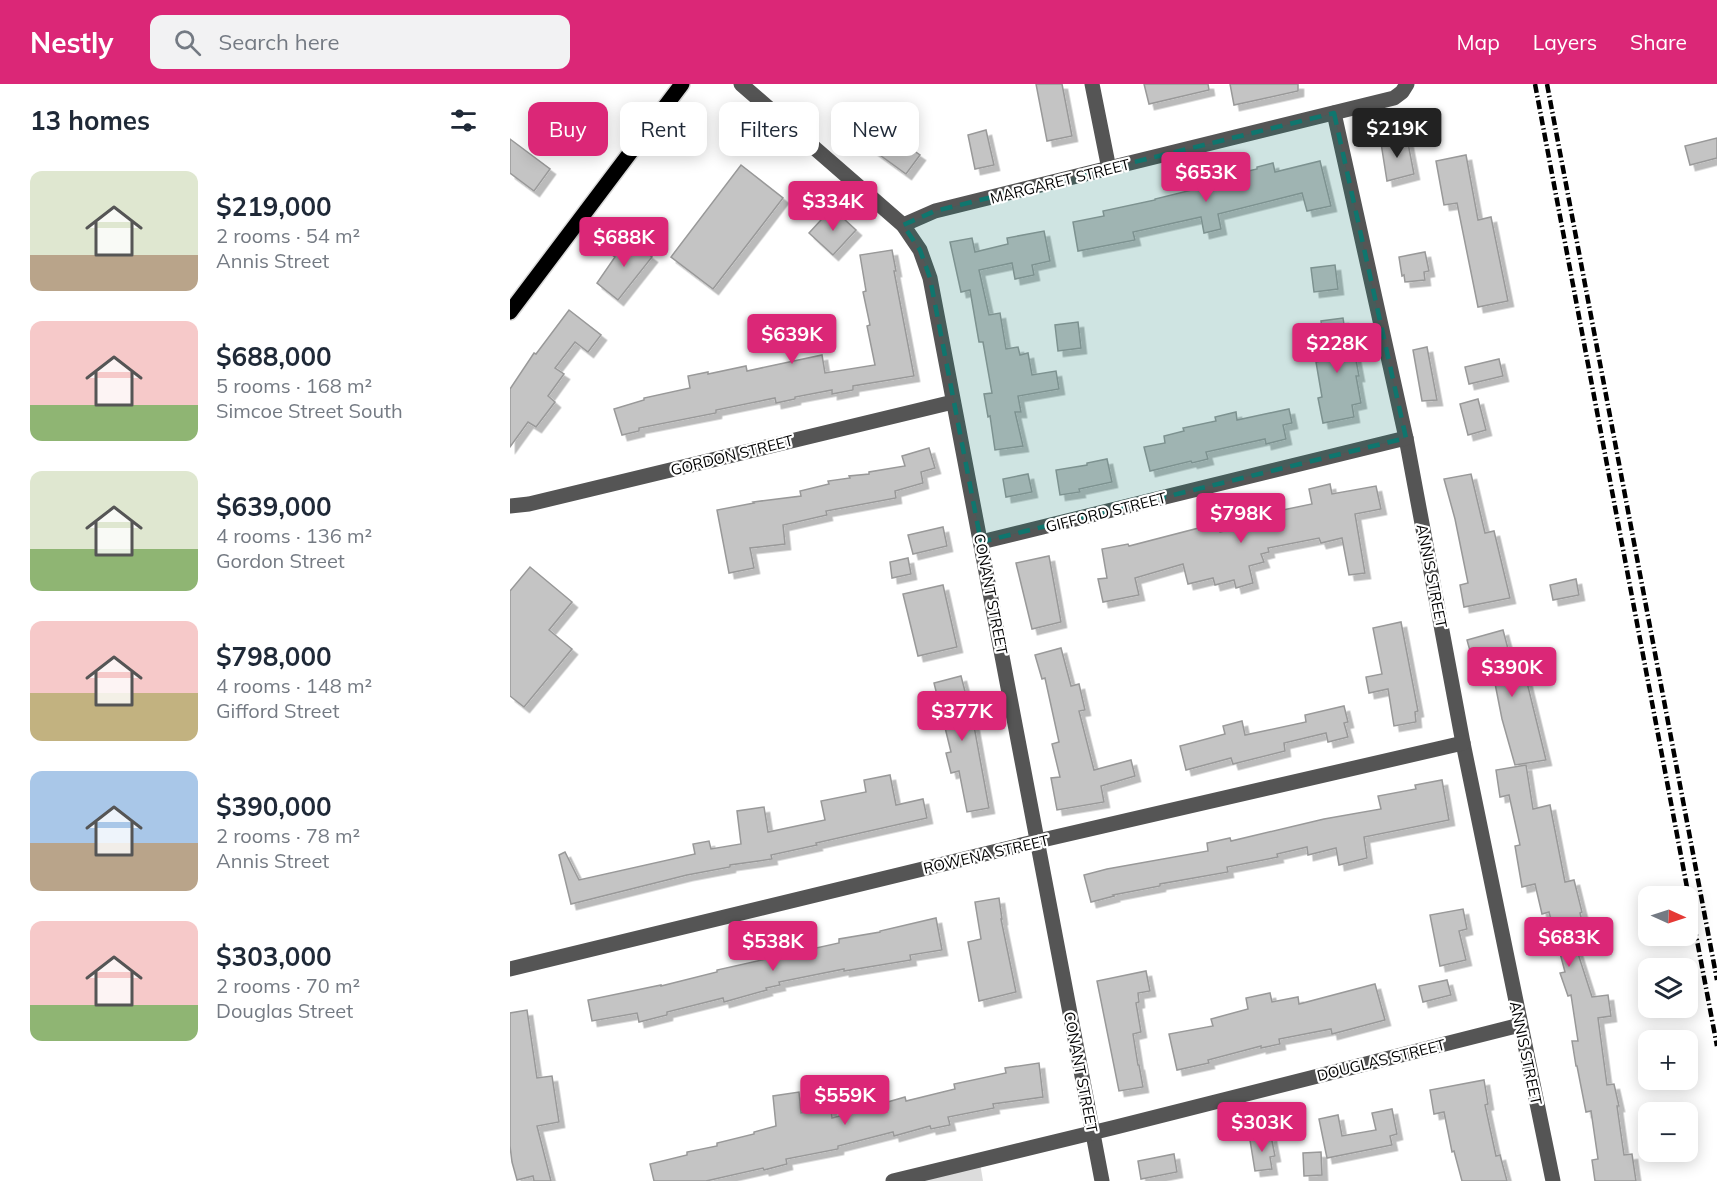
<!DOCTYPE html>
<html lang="en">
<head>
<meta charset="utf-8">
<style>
  :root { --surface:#fff; --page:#f2f2f3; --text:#1f2937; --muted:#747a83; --accent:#db2777 }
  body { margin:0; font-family:Mulish,sans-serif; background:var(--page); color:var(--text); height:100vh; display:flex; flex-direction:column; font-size:22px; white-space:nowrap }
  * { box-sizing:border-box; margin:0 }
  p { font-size:20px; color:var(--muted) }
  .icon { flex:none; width:33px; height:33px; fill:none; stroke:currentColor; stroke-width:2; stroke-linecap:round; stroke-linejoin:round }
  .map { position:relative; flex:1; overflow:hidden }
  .drawer { display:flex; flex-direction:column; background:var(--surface); width:510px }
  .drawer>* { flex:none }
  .banner { position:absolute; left:18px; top:18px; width:570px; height:54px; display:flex; gap:12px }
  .needle { width:39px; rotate:93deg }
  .controls { position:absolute; left:1128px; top:802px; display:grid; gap:12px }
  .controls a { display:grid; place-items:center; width:60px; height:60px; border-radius:12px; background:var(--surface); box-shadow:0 3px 15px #0003; font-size:30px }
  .price { position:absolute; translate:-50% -51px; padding:0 14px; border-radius:6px; background:var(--accent); color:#fff; font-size:20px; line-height:39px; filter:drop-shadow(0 2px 3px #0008) }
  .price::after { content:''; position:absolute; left:50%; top:36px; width:18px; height:14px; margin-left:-9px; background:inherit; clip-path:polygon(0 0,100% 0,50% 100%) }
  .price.active { background:#222; color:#fff }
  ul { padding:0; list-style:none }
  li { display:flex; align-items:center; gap:18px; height:150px; padding:0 30px }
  li span { display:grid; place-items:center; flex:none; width:168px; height:120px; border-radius:12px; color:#555 }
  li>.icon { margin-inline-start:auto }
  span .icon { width:72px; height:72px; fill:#fffc; stroke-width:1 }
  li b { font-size:26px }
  h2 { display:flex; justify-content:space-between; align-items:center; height:72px; padding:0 30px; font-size:26px }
  .tag { padding:0 21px; border-radius:12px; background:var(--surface); box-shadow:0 3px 15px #0003; font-size:21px; line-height:54px }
  .tag.active { background:var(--accent); color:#fff }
  header { display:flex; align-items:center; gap:36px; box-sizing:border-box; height:84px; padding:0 30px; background:var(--accent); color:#fff }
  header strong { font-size:28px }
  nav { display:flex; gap:33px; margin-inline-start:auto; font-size:21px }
  .search { width:420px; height:54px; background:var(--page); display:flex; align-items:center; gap:15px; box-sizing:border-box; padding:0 21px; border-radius:12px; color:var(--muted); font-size:22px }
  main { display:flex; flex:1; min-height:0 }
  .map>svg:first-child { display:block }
  .green { fill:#dcdcdc }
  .building { fill:#c4c4c4; stroke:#999; stroke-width:1.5; filter:url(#shadow) }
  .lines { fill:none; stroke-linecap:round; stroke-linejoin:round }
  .major-casing { stroke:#dbdbdb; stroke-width:18 }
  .minor { stroke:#555; stroke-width:15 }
  .major { stroke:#000; stroke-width:15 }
  .rail { stroke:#000; stroke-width:4.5; stroke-dasharray:9 3 1.5 3; stroke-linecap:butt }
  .marked { fill:#0f766e; fill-opacity:0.2; stroke:#0f766e; stroke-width:4.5; stroke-dasharray:12 8; stroke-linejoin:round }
  .labels { text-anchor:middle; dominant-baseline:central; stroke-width:4.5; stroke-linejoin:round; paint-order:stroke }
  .street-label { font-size:15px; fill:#000; stroke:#fff }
</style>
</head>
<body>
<header>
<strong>Nestly</strong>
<div class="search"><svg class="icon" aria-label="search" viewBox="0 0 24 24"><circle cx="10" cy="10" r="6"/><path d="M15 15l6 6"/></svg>Search here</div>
<nav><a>Map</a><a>Layers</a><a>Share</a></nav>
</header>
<main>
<section class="drawer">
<h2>13 homes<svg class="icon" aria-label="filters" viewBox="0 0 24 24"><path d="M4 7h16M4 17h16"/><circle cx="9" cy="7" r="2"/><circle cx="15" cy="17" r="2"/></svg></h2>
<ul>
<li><span style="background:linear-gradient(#dfe7d0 70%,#b9a48a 0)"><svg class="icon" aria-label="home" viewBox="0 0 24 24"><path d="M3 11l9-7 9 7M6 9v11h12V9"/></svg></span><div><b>$219,000</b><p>2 rooms · 54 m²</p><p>Annis Street</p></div></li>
<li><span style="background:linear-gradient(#f6c9c9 70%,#8fb573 0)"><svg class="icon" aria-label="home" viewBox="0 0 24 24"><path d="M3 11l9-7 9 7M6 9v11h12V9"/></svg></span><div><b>$688,000</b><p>5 rooms · 168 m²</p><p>Simcoe Street South</p></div></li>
<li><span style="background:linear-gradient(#dfe7d0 65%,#8fb573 0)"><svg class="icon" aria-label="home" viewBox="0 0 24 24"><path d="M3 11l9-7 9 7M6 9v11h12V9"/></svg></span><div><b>$639,000</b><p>4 rooms · 136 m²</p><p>Gordon Street</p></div></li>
<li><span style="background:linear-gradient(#f6c9c9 60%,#c2b280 0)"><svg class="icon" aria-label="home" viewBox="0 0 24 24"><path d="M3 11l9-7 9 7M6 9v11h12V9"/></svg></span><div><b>$798,000</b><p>4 rooms · 148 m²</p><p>Gifford Street</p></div></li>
<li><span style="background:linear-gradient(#a9c7e8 60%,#b9a48a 0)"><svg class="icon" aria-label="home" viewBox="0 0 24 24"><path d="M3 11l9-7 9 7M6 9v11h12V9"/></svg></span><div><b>$390,000</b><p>2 rooms · 78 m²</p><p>Annis Street</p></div></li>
<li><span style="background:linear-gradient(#f6c9c9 70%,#8fb573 0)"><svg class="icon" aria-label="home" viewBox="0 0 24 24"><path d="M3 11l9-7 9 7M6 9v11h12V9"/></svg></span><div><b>$303,000</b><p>2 rooms · 70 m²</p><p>Douglas Street</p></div></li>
</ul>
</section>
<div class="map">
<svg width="1207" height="1097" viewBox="0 0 1207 1097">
  <defs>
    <filter id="shadow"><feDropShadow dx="5.5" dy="5.5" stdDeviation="0" flood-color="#0004"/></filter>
  </defs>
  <rect width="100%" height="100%" fill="#fff"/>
  <path class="green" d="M470,1079L473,1097H398Z"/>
  <g class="building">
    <path d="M526,0H552L562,52L537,57Z"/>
    <path d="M634,0H698L699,6L639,20Z"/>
    <path d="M720,0H788V7L724,21Z"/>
    <path d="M359,24L378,37L372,45L410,71L396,90L341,50Z"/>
    <path d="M476,46L484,81L465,85L458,51Z"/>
    <path d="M897,54L904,90L877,97L871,59Z"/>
    <path d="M1207,54V74L1180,81L1175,62Z"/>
    <path d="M0,55L40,85L24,107L0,89Z"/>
    <path d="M956,71L968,136L981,133L998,217L968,223L947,119L934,121L926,77Z"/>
    <path d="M810,77L821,122L797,127L792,109L708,130L711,145L694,149L691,133L623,148L625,156L568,167L563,138L594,132L593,127L645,116V115L686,105L684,98L701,95V96L747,85V83L763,79L765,88Z"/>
    <path d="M231,81L273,114L203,205L161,173Z"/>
    <path d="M322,124L346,146L323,171L299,149Z"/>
    <path d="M534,147L540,177L522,181L524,191L505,195L502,179L469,186L479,231L490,229L496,265L508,263L510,271L518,269L522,291L546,287L549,305L508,312L511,328H505L513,362L485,366L480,332L478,333L474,310L482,309L473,258H469L460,206L451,208L440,158L462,154L465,168L498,160L497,154Z"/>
    <path d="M115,153L142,173L108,216L87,199L105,173L102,171Z"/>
    <path d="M382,166L386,187H384L404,292L343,302V306L322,310V306L285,313V315L266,319L265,314L206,326V329L129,344V347L112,351L104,325L134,316V314L180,304L178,292L198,288V290L236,282L237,287L312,271L315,289L365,281L357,242L360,241L353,208L356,207L350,171Z"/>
    <path d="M915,168L919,187L914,188L915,196L895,198L894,191L892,192L889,173Z"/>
    <path d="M825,181L828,205L804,208L801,184Z"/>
    <path d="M59,226L91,251L78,268L65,258L45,284L54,290L38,312L45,318L26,343L18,338L0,363V305L24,269L26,270Z"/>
    <path d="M833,234L839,272L845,271L849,292H846L851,319L842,321L844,333L813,339L808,314L812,313L806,278L816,276L811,237Z"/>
    <path d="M568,238L571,264L548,267L545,241Z"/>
    <path d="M917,263L927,316L912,317L903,266Z"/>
    <path d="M989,275L993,292L959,300L955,283Z"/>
    <path d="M968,315L976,346L958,351L950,320Z"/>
    <path d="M779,325L782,339L773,341L776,355L756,360L755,355L696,368L698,375L682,379L681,377L640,387L634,363L655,359L654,352L674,347L673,344L706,337L705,333L726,328L727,336Z"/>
    <path d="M419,364L425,384L411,388L413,399L385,407L386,414L316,427L317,431L273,441L275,460L240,464L244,484L219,489L207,426L244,419L243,418L291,412L290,407L319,400L318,397L340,394L339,392L359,390V388L395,382L392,372Z"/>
    <path d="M597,375L602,398L569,405L570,408L550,411L546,386L577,381V379Z"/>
    <path d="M518,390L522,408L496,413L493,395Z"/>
    <path d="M961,390L975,449L984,447L1000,514L954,523L950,501L958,499L945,435L934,395Z"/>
    <path d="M820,400L822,410L866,402L871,425L845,430L855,489L839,491L832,454L811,459L809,454L758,464L759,468L751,470L754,478L739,482L743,499L726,504L724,496L705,501L703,494L678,500L673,480L625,494L629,511L593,518L588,495L597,494L592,465L618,460L619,462L708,439L710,448L759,436L758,429L802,420L799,405Z"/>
    <path d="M433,443L437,462L403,470L398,451Z"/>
    <path d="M539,472L551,538L522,545L506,479Z"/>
    <path d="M398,474L401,490L382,494L380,478Z"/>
    <path d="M20,483L62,518L39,546L62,565L14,623L0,612V507Z"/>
    <path d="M1066,495L1069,511L1043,516L1040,501Z"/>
    <path d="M433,501L447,563L408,572L393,510Z"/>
    <path d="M891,538L908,627L905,628L906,638L884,642L878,605L859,609L856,593L872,590L863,544Z"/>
    <path d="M993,546L1002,580L1012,578L1036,676L1005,681L992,635L979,569L962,574L957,556Z"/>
    <path d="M551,564L561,602L569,600L575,626L569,627L584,686L621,676L625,692L591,702L594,718L547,726L541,694L550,693L542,660L549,658L535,594L532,595L525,571Z"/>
    <path d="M451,592L464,642L479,724L457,728L449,687L441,689L436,669L441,668L424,599Z"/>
    <path d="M834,622L838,638L834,639L838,653L818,658L816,649L774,659L775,667L723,680L721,674L676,686L670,662L715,650L713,642L732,637L735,651L796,638L795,631Z"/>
    <path d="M1016,681L1023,725L1040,721L1055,798L1064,796L1072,828L1070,829L1076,854L1064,857L1082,913L1098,911L1101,932L1088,934L1097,1001L1104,1000L1109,1022H1107L1114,1071L1122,1070L1126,1097H1085L1082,1076L1088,1075L1081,1027L1076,1028L1067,982H1066L1062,957H1068L1061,911L1058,912L1050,889L1055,888L1039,828L1032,830L1025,800L1012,803L1005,762L1010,761L999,711L990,713L986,686Z"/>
    <path d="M380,691L386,721L413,715L417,734L306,759L307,761L261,771L262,775L220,781V783L177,791L61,820L49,771L55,768L69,796L185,770L183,760L199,757L201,765L231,760L227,727L254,723L258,748L315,736L311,717L356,708L354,696Z"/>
    <path d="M932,696L939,736L854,753L857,774L829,781L826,764L798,771L797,763L767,770L768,773L717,783L718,788L650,800V802L603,811L604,812L581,818L574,791L597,785L698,767L697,759L720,754L721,757L814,735L871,725L868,712L906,705L905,701Z"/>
    <path d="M489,814L492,835H491L506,908L469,917L458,858L471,855L465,818Z"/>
    <path d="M953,825L957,845L949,847L956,876L930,882L920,831Z"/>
    <path d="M426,834L432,866L400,871L401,876L334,887V885L269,898L270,901L256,904L257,906L214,918L213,914L157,928V931L129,938L127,929L82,937L78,916L151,901V902L207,888V886L329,859V855L370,848V847Z"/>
    <path d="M636,887L640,907L628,909L629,918L626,919L631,948L623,950L628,981H629L633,1003L609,1007L587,897Z"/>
    <path d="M937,896L941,911L913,918L909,902Z"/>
    <path d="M865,900L875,936L822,950L821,945L769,955L770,960L751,964V962L698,976L699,979L667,986L659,950L703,942L701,935L738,925L736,914L760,909L762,918L788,913L789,920Z"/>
    <path d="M17,926L27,994L42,992L49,1038L27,1042L41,1097H24L23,1092L7,1096L2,1078L0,1062V929Z"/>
    <path d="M529,979L533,1013L483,1020L484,1024L438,1033L440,1041L421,1045L420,1042L384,1052L383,1048L328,1062V1065L276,1075L277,1080L254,1086L253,1084L196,1097H144L140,1080L177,1071V1068L207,1062V1059L244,1050V1048L266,1042L263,1012L289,1008L291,1029L321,1024L322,1034L367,1022V1021L395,1013L396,1017L445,1005L444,1000L496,989L495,984Z"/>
    <path d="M974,996L978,1020L975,1021L986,1072L990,1071L997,1097H952L944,1067L942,1068L934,1028L924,1030L920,1006Z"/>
    <path d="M882,1025L887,1050L880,1052L882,1061L817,1074L809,1035L828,1031L832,1052L866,1046L862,1029Z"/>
    <path d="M761,1052L765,1072L760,1073L762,1085L745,1087L740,1056Z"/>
    <path d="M811,1068L812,1091L794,1092L793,1069Z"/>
    <path d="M664,1070L667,1088L631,1095L628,1077Z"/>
  </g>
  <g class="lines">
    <g class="major-casing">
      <path id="major" d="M0,228L172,0"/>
    </g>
    <g class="minor">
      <path d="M231,0L393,141L410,166L420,194L592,1097"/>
      <path d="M582,0L599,85"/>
      <path d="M824,29L896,354L953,659L1043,1097"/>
      <path d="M393,141L425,127L884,14L892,8L897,0"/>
      <path d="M0,422L19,420L443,318"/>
      <path d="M471,458L896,354"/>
      <path d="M0,885L528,757L953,659"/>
      <path d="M383,1097L606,1043L1010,941"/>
    </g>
    <use href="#major" class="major"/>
    <g class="rail">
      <path d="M1025,0L1207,962"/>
      <path d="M1037,0L1207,896"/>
    </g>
  </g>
  <path class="marked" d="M824,29L896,354L471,458L420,194L410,166L393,141L425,127Z"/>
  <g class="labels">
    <g class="street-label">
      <text transform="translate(550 97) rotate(-14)">MARGARET STREET</text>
      <text transform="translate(222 371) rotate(-14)">GORDON STREET</text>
      <text transform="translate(596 428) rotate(-14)">GIFFORD STREET</text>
      <text transform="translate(922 492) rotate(79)">ANNIS STREET</text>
      <text transform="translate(481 510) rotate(79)">CONANT STREET</text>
      <text transform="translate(476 770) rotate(-13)">ROWENA STREET</text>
      <text transform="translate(1016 969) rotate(78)">ANNIS STREET</text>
      <text transform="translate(871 976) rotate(-14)">DOUGLAS STREET</text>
      <text transform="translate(571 988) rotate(79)">CONANT STREET</text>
    </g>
  </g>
</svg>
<div class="controls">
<a><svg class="needle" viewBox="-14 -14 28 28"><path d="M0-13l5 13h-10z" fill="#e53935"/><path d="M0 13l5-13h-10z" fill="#747a83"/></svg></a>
<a><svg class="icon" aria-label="layers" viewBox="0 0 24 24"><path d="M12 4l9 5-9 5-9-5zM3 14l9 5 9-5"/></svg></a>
<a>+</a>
<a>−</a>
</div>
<b class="price active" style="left:887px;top:75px">$219K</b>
<b class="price" style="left:696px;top:119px">$653K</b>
<b class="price" style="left:323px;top:148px">$334K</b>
<b class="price" style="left:114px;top:184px">$688K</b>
<b class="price" style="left:282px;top:281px">$639K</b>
<b class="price" style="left:827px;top:290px">$228K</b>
<b class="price" style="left:731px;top:460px">$798K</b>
<b class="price" style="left:1002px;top:614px">$390K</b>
<b class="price" style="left:452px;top:658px">$377K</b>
<b class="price" style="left:1059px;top:884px">$683K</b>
<b class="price" style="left:263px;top:888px">$538K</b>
<b class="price" style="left:335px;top:1042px">$559K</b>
<b class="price" style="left:752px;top:1069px">$303K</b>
<div class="banner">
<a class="tag active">Buy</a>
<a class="tag">Rent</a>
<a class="tag">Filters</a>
<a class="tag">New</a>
</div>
</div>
</main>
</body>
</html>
